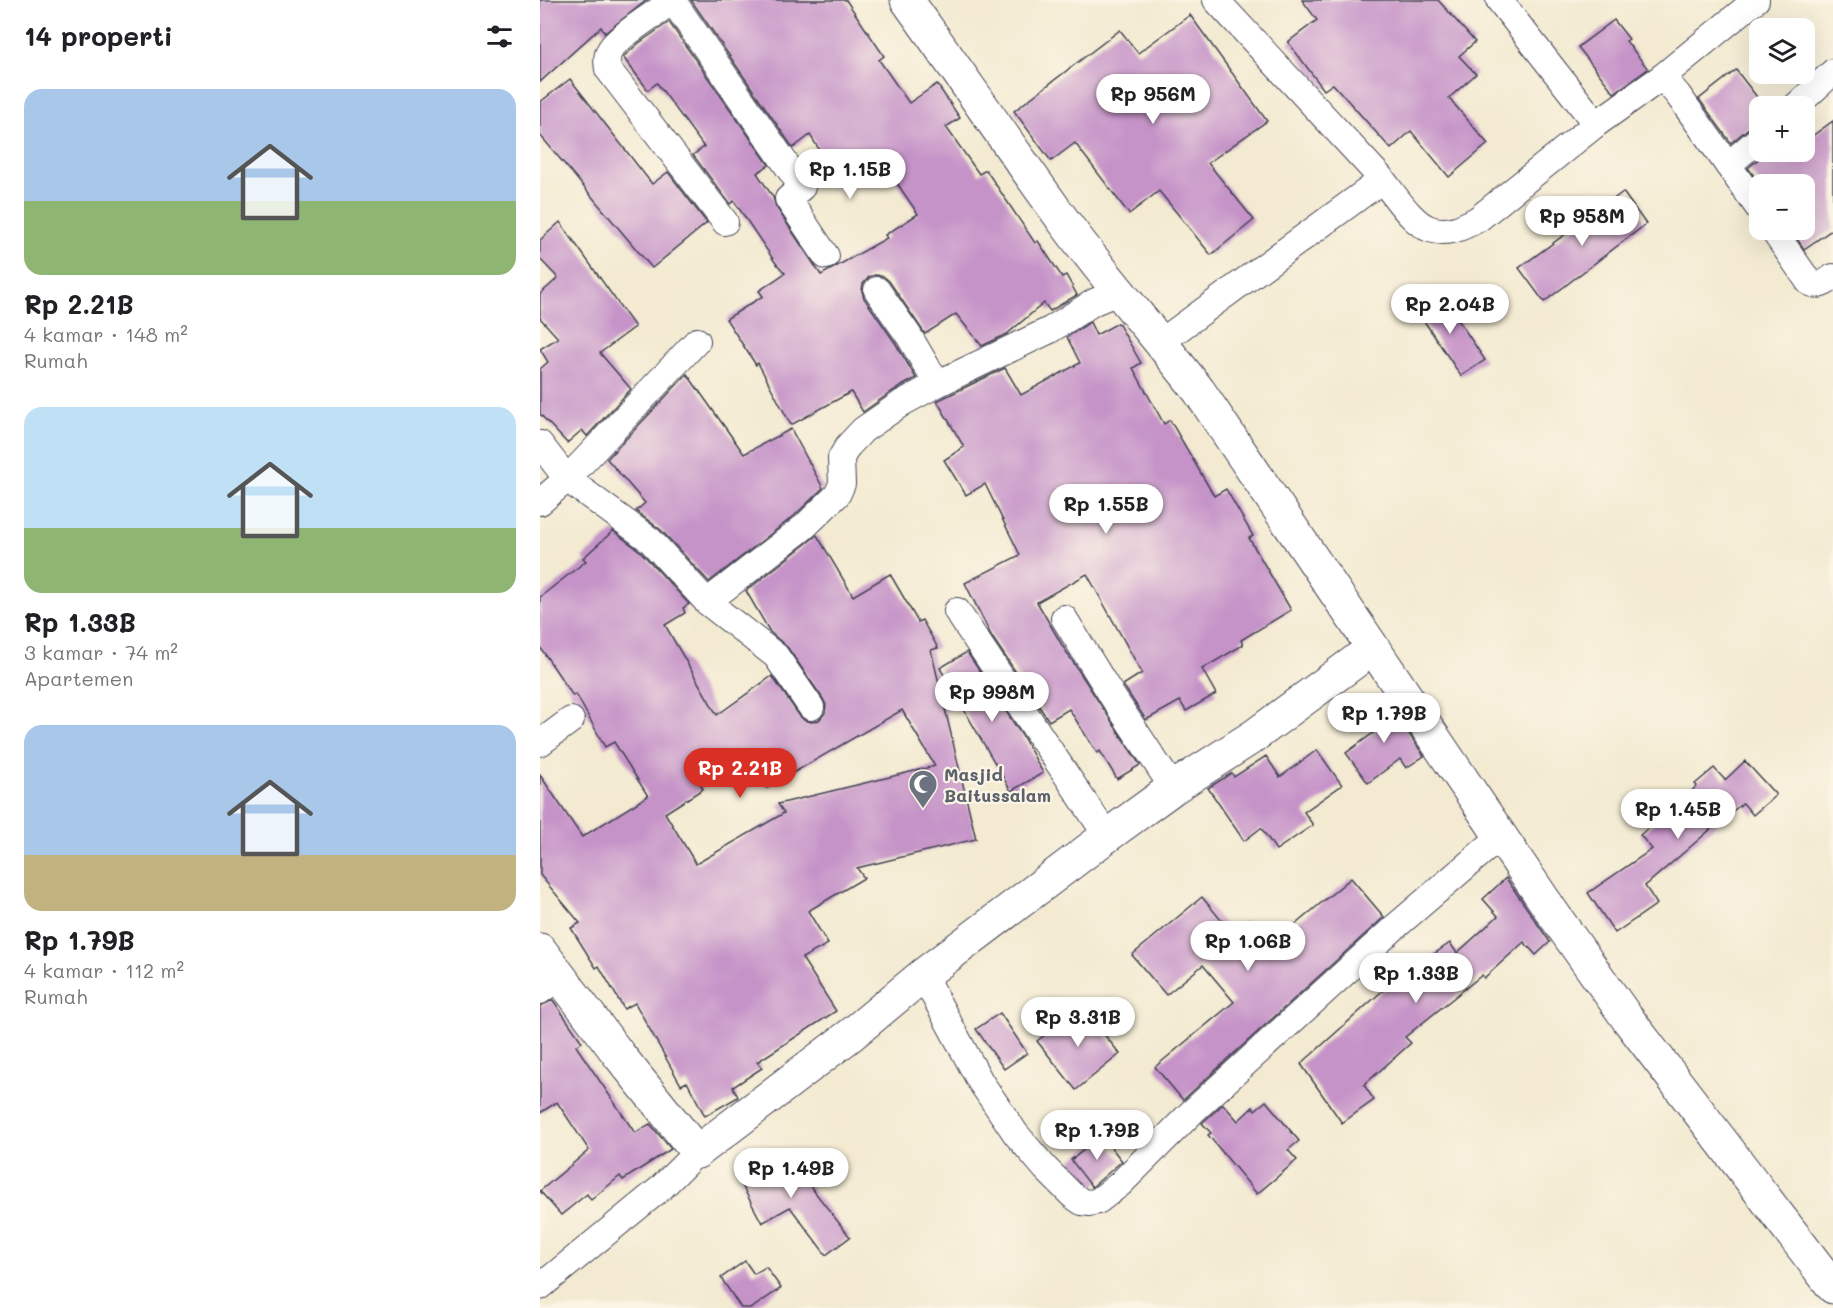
<!DOCTYPE html>
<html lang="id">
<head>
<meta charset="utf-8">
<style>
  :root { --surface:#fff; --page:#f2f2f2; --text:#202124; --muted:#757577; --accent:#d93025 }
  body { margin:0; font-family:Mali,sans-serif; background:var(--page); color:var(--text); height:100vh; display:flex; flex-direction:column; font-size:22px; white-space:nowrap }
  * { box-sizing:border-box; margin:0 }
  p { font-size:20px; color:var(--muted) }
  .icon { flex:none; width:33px; height:33px; fill:none; stroke:currentColor; stroke-width:2; stroke-linecap:round; stroke-linejoin:round }
  .map { position:relative; flex:1; overflow:hidden }
  .details { display:flex; flex-direction:column; background:var(--surface); width:540px }
  .details>* { flex:none }
  .controls { position:absolute; left:1209px; top:18px; display:grid; gap:12px }
  .controls a { display:grid; place-items:center; width:66px; height:66px; border-radius:12px; background:var(--surface); box-shadow:0 6px 24px #0002; font-size:30px }
  .price { position:absolute; translate:-50% -51px; padding:0 14px; border-radius:21px; background:#fff; color:#222; font-size:20px; line-height:39px; filter:drop-shadow(0 2px 3px #0008) }
  .price::after { content:''; position:absolute; left:50%; top:36px; width:18px; height:14px; margin-left:-9px; background:inherit; clip-path:polygon(0 0,100% 0,50% 100%) }
  .price.current { background:var(--accent); color:#fff }
  ul { padding:0; list-style:none }
  li { display:grid; align-content:center; gap:12px; height:318px; padding:0 24px }
  li span { display:grid; place-items:center; height:186px; border-radius:18px; color:#555 }
  li>.icon { margin-inline-start:auto }
  span .icon { width:108px; height:108px; fill:#fffc; stroke-width:1 }
  li b { font-size:26px }
  h2 { display:flex; justify-content:space-between; align-items:center; height:72px; padding:0 24px; font-size:26px }
  main { display:flex; flex:1; min-height:0 }
  .map>svg:first-child { display:block }
  .building { fill:#c593c8; fill-rule:evenodd }
  .lines { fill:none; stroke-linecap:round; stroke-linejoin:round }
  .street-casing { stroke:#414052; stroke-width:28 }
  .secondary-casing { stroke:#414052; stroke-width:35 }
  .street { stroke:#fff; stroke-width:26 }
  .secondary { stroke:#fff; stroke-width:33 }
  .labels { text-anchor:middle; dominant-baseline:central; stroke-width:4.5; stroke-linejoin:round; paint-order:stroke }
  .worship-label { font-size:18px; font-weight:bold; fill:#5b616d; stroke:#fcf5e5; text-anchor:start }
</style>
</head>
<body>
<main>
<section class="details">
<h2>14 properti<svg class="icon" aria-label="filters" viewBox="0 0 24 24"><path d="M4 7h16M4 17h16"/><circle cx="9" cy="7" r="2"/><circle cx="15" cy="17" r="2"/></svg></h2>
<ul>
<li><span style="background:linear-gradient(#a9c7e8 60%,#8fb573 0)"><svg class="icon" aria-label="home" viewBox="0 0 24 24"><path d="M3 11l9-7 9 7M6 9v11h12V9"/></svg></span><div><b>Rp 2.21B</b><p>4 kamar · 148 m²</p><p>Rumah</p></div></li>
<li><span style="background:linear-gradient(#bfe0f5 65%,#8fb573 0)"><svg class="icon" aria-label="home" viewBox="0 0 24 24"><path d="M3 11l9-7 9 7M6 9v11h12V9"/></svg></span><div><b>Rp 1.33B</b><p>3 kamar · 74 m²</p><p>Apartemen</p></div></li>
<li><span style="background:linear-gradient(#a9c7e8 70%,#c2b280 0)"><svg class="icon" aria-label="home" viewBox="0 0 24 24"><path d="M3 11l9-7 9 7M6 9v11h12V9"/></svg></span><div><b>Rp 1.79B</b><p>4 kamar · 112 m²</p><p>Rumah</p></div></li>
</ul>
</section>
<div class="map">
<svg width="1293" height="1308" viewBox="0 0 1293 1308">
  <rect width="100%" height="100%" fill="#fcf5e5"/>
  <filter id="ink" filterUnits="userSpaceOnUse"><feTurbulence type="fractalNoise" baseFrequency=".0167" numOctaves="2"/><feDisplacementMap in="SourceGraphic" scale="12" xChannelSelector="R" yChannelSelector="G"/><feConvolveMatrix kernelMatrix="1 2 1 2 8 2 1 2 1" color-interpolation-filters="sRGB"/></filter>
  <filter id="wash" filterUnits="userSpaceOnUse"><feTurbulence type="fractalNoise" baseFrequency=".008" numOctaves="4" result="noise"/><feDisplacementMap in="SourceGraphic" scale="24" xChannelSelector="R" yChannelSelector="G"/><feGaussianBlur stdDeviation="1.35" result="paint"/><feColorMatrix in="noise" values="0 0 0 0 0 0 0 0 0 0 0 0 0 0 0 0 0 1.4 0 .05"/><feComposite in="paint" operator="in"/></filter>
  <g filter="url(#wash)">
    <rect width="100%" height="100%" fill="#f3ead1"/>
    <g id="blocks">
      <g class="building">
        <path d="M0,0H107L65,33L61,27L0,82Z"/>
        <path d="M151,0H306L344,56L339,60L369,103L397,84L420,118L406,127L439,174L446,170L495,243L498,241L522,277L526,275L537,295L510,311L504,303L467,334L442,346L416,314L385,334L349,281L343,276L335,275L329,277L323,284L322,291L324,298L356,344L376,378L353,391L323,412L311,392L251,425L218,363L216,365L186,319L223,296L219,291L245,273L235,262L194,201L190,204L153,155L164,147L117,83L108,90L83,57L99,43L129,22L229,165L217,173L233,197L236,207L281,275L347,238L345,235L378,214L346,167L343,168L337,159L300,182L270,135L253,148Z"/>
        <path d="M762,0H898L935,42L919,56L936,74L909,98L948,144L909,177L871,131L851,149L793,84L784,90L748,42L777,20Z"/>
        <path d="M650,15L727,121L668,163L714,220L671,255L619,191L589,214L535,143L511,161L474,111L580,30L598,53Z"/>
        <path d="M1074,20L1089,39L1086,41L1108,69L1074,93L1038,47Z"/>
        <path d="M1196,70L1224,106H1220V123L1210,127L1191,143L1159,99Z"/>
        <path d="M30,79L112,184L128,172L167,223L112,268L0,135V102Z"/>
        <path d="M1293,121V229L1264,249L1251,230H1264V184H1220L1208,168L1227,152H1264V142Z"/>
        <path d="M1083,192L1106,224L1004,302L979,268Z"/>
        <path d="M20,222L95,327L60,353L91,389L47,436L42,430L27,443L0,414V369L8,362L0,349L18,338L0,318V294L18,278L0,259V240Z"/>
        <path d="M900,293L945,360L921,376L876,309Z"/>
        <path d="M550,322L556,335L578,323L601,363L593,368L624,424L630,420L674,496L686,489L713,536L709,538L751,610L701,640L703,645L662,669L676,694L646,711L640,701L606,720L583,685L602,673L547,574L497,602L522,645L600,765L577,779L560,751L557,753L529,709L509,721L452,637L425,583L480,555L445,484L426,495L404,460L424,447L397,401L465,368L481,395L540,363L527,337Z"/>
        <path d="M147,374L204,454L251,429L283,488L254,516L169,582L121,530L96,511L105,503L67,459Z"/>
        <path d="M73,531L100,551L149,604L143,608L145,613L125,625L177,715L232,676L259,715L264,720L272,722L279,720L285,713L286,705L283,699L248,648L230,632L206,591L277,535L313,596L350,574L378,622L382,620L398,648L391,650L436,839L317,868L324,878L268,911L288,944L262,958L296,1011L217,1062L222,1068L193,1087L198,1097L165,1116L147,1082L141,1085L95,1003L84,1009L59,966L56,968L31,928L40,923L0,875V775L42,837L108,796L74,742L65,747L36,694L33,696L0,647V597L46,561L43,558ZM362,710L395,766L238,804L244,813L156,864L125,813L163,789L160,783L203,754L227,788Z"/>
        <path d="M427,652L483,737L503,773L471,791L400,668Z"/>
        <path d="M843,695L884,756L866,768L860,759L828,783L806,753L840,728L826,706Z"/>
        <path d="M777,750L802,785L764,812L773,825L736,850L721,828L704,841L668,788L692,773L694,777L726,756L740,777Z"/>
        <path d="M1205,761L1236,795L1213,815L1203,803L1185,817L1105,886L1117,904L1075,933L1048,893L1112,849L1100,835L1157,786L1155,784L1174,768L1185,780Z"/>
        <path d="M811,878L844,917L643,1100L615,1067L694,1002L663,965L626,995L592,955L662,897L691,932L704,921L727,948Z"/>
        <path d="M966,878L1010,942L996,955L984,942L944,978L942,975L865,1037L871,1043L824,1085L834,1100L802,1123L761,1064L849,985L844,979L870,959L876,966L910,943L917,953L958,916L943,899Z"/>
        <path d="M13,1000L42,1042L36,1046L95,1133L110,1124L131,1149L83,1180L80,1176L51,1200L47,1194L21,1215L0,1191L49,1150L17,1102L0,1113V1006Z"/>
        <path d="M541,1006L580,1054L536,1090L497,1041Z"/>
        <path d="M460,1013L487,1053L464,1069L436,1029Z"/>
        <path d="M726,1101L759,1141L748,1150L757,1160L717,1194L668,1135L671,1133L662,1123L683,1104L698,1121L713,1107L715,1110Z"/>
        <path d="M562,1136L582,1161L552,1187L531,1160Z"/>
        <path d="M242,1150L310,1237L286,1255L250,1207L222,1223L197,1176Z"/>
        <path d="M205,1261L214,1274L226,1267L241,1288L212,1308H201L181,1278Z"/>
      </g>
    </g>
  </g>
  <g filter="url(#ink)">
    <use href="#blocks" fill-opacity="0" stroke="#414052" stroke-width="1.5"/>
    <g class="lines">
      <g class="street-casing">
        <g id="street">
          <path d="M134,0C120,10 77,37 70,50C66,56 67,63 68,69L185,222"/>
          <path d="M676,0C731,59 786,118 840,177C853,192 871,223 890,229C908,235 923,227 938,219L1056,124L1122,77L1138,95L1220,210"/>
          <path d="M959,0L1056,124"/>
          <path d="M133,1L262,187L248,199L286,256"/>
          <path d="M1122,77L1216,0"/>
          <path d="M1256,106L1293,72"/>
          <path d="M1188,165L1220,138"/>
          <path d="M1233,230L1269,282C1279,288 1285,283 1293,277"/>
          <path d="M337,290L369,336L397,384"/>
          <path d="M621,342L842,180"/>
          <path d="M0,444L27,479L110,540L167,602L236,656L271,707"/>
          <path d="M0,502L27,479L157,341"/>
          <path d="M167,602L264,527L297,495L302,484L301,458L308,446L323,430L362,403L397,384L510,330L554,302L578,292"/>
          <path d="M417,611L567,836"/>
          <path d="M524,618L572,696L633,788"/>
          <path d="M0,743L31,720"/>
          <path d="M383,975L440,1081L476,1134L505,1168L532,1195L542,1202L550,1203L558,1201L580,1184L653,1111L855,927L961,836"/>
          <path d="M0,991L19,977"/>
          <path d="M0,1287L121,1188L157,1152"/>
        </g>
      </g>
      <g class="secondary-casing">
        <g id="secondary">
          <path d="M367,0C420,74 472,150 525,223C568,281 615,334 659,391L1012,912L1087,1018L1293,1287"/>
          <path d="M0,950L79,1055L157,1152L312,1034L383,975L567,836L633,788L714,736L832,649"/>
        </g>
      </g>
      <use href="#street" class="street"/>
      <use href="#secondary" class="secondary"/>
    </g>
  </g>
  <defs>
    <g id="mosque-pin" transform="scale(1.5)"><path d="M0 17L-7.5 6A9.5 9.5 0 1 1 7.5 6Z" fill="#6b7280" stroke="#fcf5e5"/><path d="M3.5-4.9A6 6 0 1 0 3.5 4.9A5 5 0 1 1 3.5-4.9Z" fill="#fff"/></g>
  </defs>
  <g fill-rule="evenodd">
    <use href="#mosque-pin" x="383" y="784"/>
  </g>
  <g class="labels">
    <g class="worship-label">
      <text x="404" y="774">Masjid<tspan x="404" dy="21">Baitussalam</tspan></text>
    </g>
  </g>
</svg>
<div class="controls">
<a><svg class="icon" aria-label="layers" viewBox="0 0 24 24"><path d="M12 4l9 5-9 5-9-5zM3 14l9 5 9-5"/></svg></a>
<a>+</a>
<a>−</a>
</div>
<b class="price" style="left:613px;top:125px">Rp 956M</b>
<b class="price" style="left:310px;top:200px">Rp 1.15B</b>
<b class="price" style="left:1042px;top:247px">Rp 958M</b>
<b class="price" style="left:910px;top:335px">Rp 2.04B</b>
<b class="price" style="left:566px;top:535px">Rp 1.55B</b>
<b class="price" style="left:452px;top:723px">Rp 998M</b>
<b class="price" style="left:844px;top:744px">Rp 1.79B</b>
<b class="price current" style="left:200px;top:799px">Rp 2.21B</b>
<b class="price" style="left:1138px;top:840px">Rp 1.45B</b>
<b class="price" style="left:708px;top:972px">Rp 1.06B</b>
<b class="price" style="left:876px;top:1004px">Rp 1.33B</b>
<b class="price" style="left:538px;top:1048px">Rp 3.31B</b>
<b class="price" style="left:557px;top:1161px">Rp 1.79B</b>
<b class="price" style="left:251px;top:1199px">Rp 1.49B</b>
</div>
</main>
</body>
</html>
